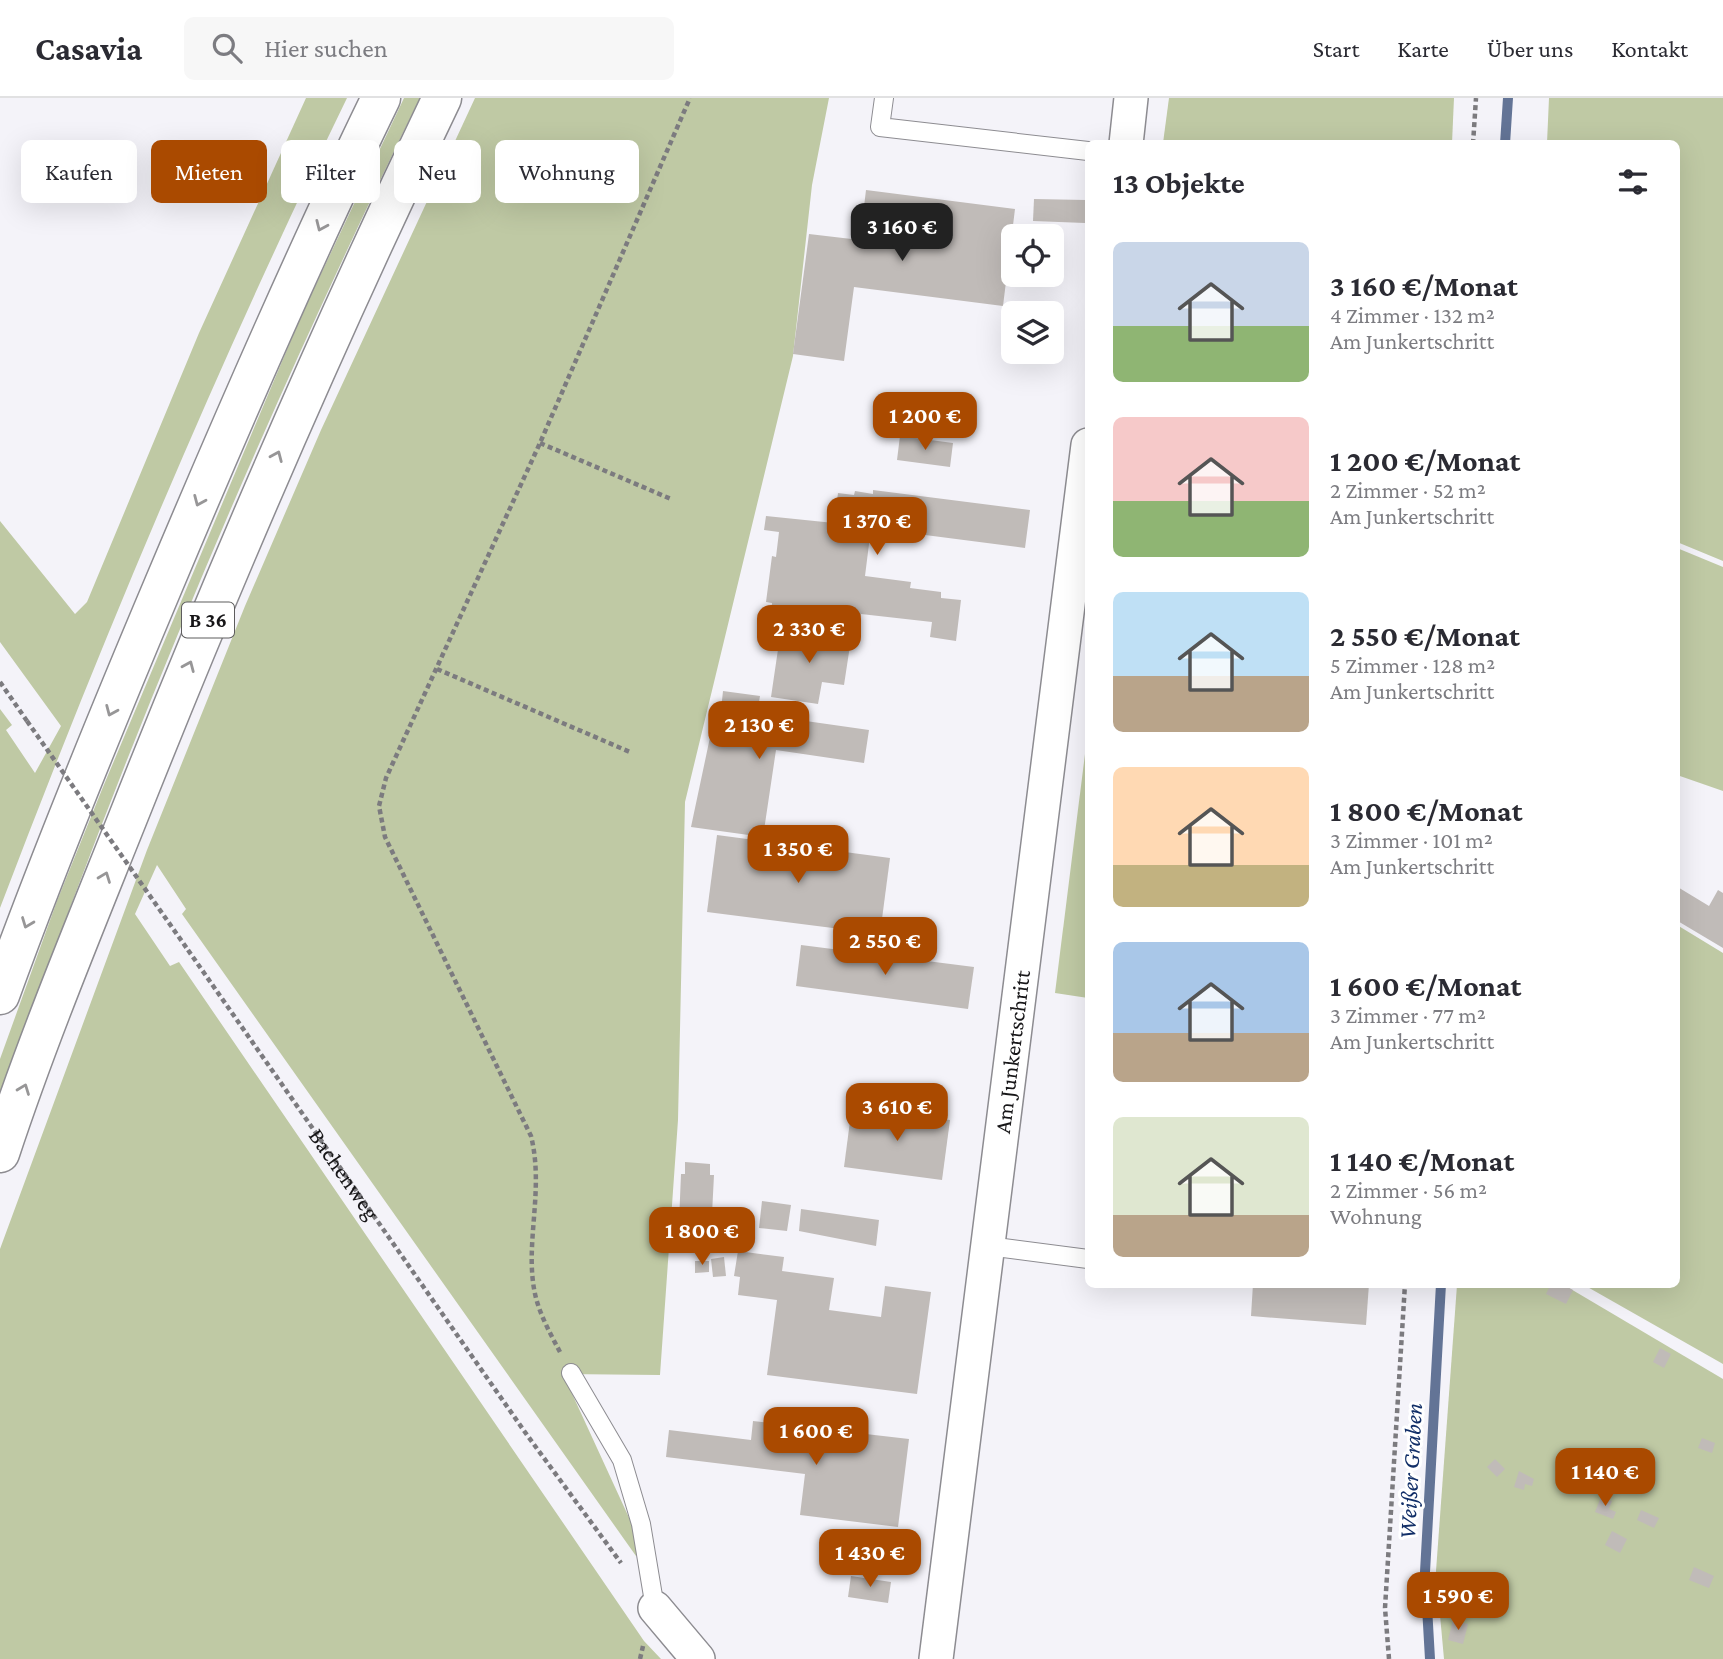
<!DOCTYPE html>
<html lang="de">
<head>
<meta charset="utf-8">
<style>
  :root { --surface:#fff; --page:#f7f7f7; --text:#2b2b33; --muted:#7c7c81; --line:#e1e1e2; --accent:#aa4a00 }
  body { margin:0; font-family:"Crimson Pro",serif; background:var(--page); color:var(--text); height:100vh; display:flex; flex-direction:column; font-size:26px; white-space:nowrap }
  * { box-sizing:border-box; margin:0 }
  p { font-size:23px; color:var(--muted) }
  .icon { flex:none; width:38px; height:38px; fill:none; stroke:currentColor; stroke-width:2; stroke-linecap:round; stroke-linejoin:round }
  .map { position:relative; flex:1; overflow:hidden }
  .panel { position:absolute; left:1085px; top:42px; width:595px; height:1148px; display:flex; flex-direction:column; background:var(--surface); border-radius:10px; box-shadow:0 7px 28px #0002 }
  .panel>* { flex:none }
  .top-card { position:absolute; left:21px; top:42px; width:665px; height:63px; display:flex; gap:14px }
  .buttons { position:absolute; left:1001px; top:126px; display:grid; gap:14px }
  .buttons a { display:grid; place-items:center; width:63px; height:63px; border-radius:10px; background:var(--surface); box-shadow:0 7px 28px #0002; font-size:35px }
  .price { position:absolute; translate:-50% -60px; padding:0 16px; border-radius:14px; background:var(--accent); color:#fff; font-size:23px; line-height:46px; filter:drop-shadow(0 2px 4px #0008) }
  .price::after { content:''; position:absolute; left:50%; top:42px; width:21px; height:16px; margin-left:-10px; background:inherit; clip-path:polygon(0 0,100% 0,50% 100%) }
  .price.selected { background:#222; color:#fff }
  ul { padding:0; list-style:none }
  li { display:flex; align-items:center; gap:21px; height:175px; padding:0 28px }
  li span { display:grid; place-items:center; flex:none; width:196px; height:140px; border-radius:10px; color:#555 }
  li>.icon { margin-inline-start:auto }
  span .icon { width:84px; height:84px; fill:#fffc; stroke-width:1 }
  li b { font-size:30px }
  h2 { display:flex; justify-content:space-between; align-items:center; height:84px; padding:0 28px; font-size:30px }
  .tag { padding:0 24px; border-radius:10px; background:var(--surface); box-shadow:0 7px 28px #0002; font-size:24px; line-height:63px }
  .tag.selected { background:var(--accent); color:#fff }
  header { display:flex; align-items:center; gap:42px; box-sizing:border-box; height:98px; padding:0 35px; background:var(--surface); border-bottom:2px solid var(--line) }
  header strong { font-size:33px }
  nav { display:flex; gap:38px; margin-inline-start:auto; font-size:24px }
  .search { width:490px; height:63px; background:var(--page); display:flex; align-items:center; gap:18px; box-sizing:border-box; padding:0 24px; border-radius:10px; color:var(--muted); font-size:26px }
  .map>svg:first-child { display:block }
  .green { fill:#bfc9a4 }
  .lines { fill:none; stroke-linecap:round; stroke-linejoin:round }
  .stream { stroke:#637496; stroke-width:10 }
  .building { fill:#c0bbb8 }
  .lane-casing { stroke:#8d8c91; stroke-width:20 }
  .street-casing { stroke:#8d8c91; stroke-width:36 }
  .highway-casing { stroke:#8d8c91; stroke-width:41 }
  .path { stroke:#7c7b7f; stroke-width:4.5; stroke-dasharray:5 3.5; stroke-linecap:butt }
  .lane { stroke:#fff; stroke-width:18 }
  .street { stroke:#fff; stroke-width:33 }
  .highway { stroke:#fff; stroke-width:38 }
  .path-bridge { stroke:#7c7b7f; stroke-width:4.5; stroke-dasharray:5 3.5; stroke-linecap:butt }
  .oneway { stroke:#979697 }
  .labels { text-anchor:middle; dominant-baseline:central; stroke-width:6; stroke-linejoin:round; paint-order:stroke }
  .shield { fill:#fff; stroke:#5d5c5d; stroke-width:2 }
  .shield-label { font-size:21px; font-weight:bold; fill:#171618 }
  .street-label { font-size:23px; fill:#171618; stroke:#fff }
  .water-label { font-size:24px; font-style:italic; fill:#112e67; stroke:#fff }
</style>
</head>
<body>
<header>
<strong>Casavia</strong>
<div class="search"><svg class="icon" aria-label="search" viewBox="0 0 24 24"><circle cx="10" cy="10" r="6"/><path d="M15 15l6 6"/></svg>Hier suchen</div>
<nav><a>Start</a><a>Karte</a><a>Über uns</a><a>Kontakt</a></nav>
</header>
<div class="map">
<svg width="1723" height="1561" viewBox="0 0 1723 1561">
  <rect width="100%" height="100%" fill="#f4f3f9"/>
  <g class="green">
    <path d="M306,0H347C219,264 104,536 0,810V611L12,627L6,632L35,675L61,628L0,544V423L75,516L87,504L199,235Z"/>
    <path d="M404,0H420C291,263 174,533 71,807C47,872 24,937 0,1002V961L57,803L103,689L302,216Z"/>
    <path d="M475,0H829L812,87L793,258L685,704L678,1022L660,1277L563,1276L631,1424L637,1444L636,1458L182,816L186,811L157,767L135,816L170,868L179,864L644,1543L661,1561H0V1151L147,752L245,508L321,332Z"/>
    <path d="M1169,0H1454L1452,45H1163Z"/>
    <path d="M1549,0H1723V463L1677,444L1676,46L1547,45Z"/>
    <path d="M1677,450L1723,469V693L1677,677Z"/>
    <path d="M1088,632V900L1055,895Z"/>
    <path d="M1677,827L1723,855V1266L1584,1187L1676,1186Z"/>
    <path d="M1457,1187H1564L1723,1281V1561H1444L1436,1473Z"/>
  </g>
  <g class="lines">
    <g class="stream">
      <path d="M1505,46L1508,0"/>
      <path d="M1430,1561L1425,1474L1441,1186"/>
    </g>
  </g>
  <g class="building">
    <path d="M866,92L1015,111L1003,208L854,189L844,263L793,256L809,136L860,142Z"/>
    <path d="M1034,101L1086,102L1085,125L1033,123Z"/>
    <path d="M900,338L953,345L950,369L897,362Z"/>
    <path d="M873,392L1030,412L1025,450L871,430L865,478L911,484L910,490L941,494V500L961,502L956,543L930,539L932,524L861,516L859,524L797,516V520L771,517L772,505L766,504L772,458L776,459L779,434L764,432L766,418L834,425L838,395L854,397L855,393L873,396Z"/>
    <path d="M781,531L851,541L844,587L822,584L818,606L771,599Z"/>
    <path d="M723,593L760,598L757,616L869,632L864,665L776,652L763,739L691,729L716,611L721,612Z"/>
    <path d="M717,737L890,760L880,836L707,814Z"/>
    <path d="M1676,788L1709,808L1718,792L1723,795V850L1676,822Z"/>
    <path d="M801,847L974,869L968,911L796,888Z"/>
    <path d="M852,1008L950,1022L942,1082L844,1069Z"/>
    <path d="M685,1064L710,1066V1077H714L712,1116H706V1125L679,1124L681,1076H685Z"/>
    <path d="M762,1103L791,1107L787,1133L759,1130Z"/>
    <path d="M801,1111L879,1122L876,1148L799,1133Z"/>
    <path d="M738,1153L784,1159L782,1173L834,1180L829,1212L881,1219L885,1188L931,1194L917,1296L767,1277L777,1202L738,1197L740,1179L734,1178Z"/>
    <path d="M724,1159L726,1178L713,1179L711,1161Z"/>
    <path d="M695,1163H709V1174L695,1175Z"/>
    <path d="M1253,1186H1369L1366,1227L1251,1218Z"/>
    <path d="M1551,1186H1561L1573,1192L1566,1206L1546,1196Z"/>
    <path d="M1660,1250L1671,1256L1664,1270L1653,1264Z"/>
    <path d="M753,1323L909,1341L898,1429L800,1417L805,1376L666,1359L669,1332L751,1342Z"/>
    <path d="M1702,1340L1715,1345L1712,1355L1698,1350Z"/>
    <path d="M1495,1361L1505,1371L1497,1379L1487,1369Z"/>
    <path d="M1519,1373L1534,1381L1532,1388L1525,1386L1524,1392L1514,1389Z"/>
    <path d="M1601,1399L1612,1403L1609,1411L1616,1414L1613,1421L1595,1414Z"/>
    <path d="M1641,1412L1659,1420L1654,1430L1637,1422Z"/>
    <path d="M1612,1433L1627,1441L1620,1455L1605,1447Z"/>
    <path d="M1694,1469L1714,1478L1709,1490L1689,1482Z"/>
    <path d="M851,1478L891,1484L888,1505L848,1499Z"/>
    <path d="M1453,1522L1468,1526L1463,1546L1448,1542Z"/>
  </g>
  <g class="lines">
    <g class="lane-casing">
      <g id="lane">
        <path d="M884,0L880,29L1088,53"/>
        <path d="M988,1148L1088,1161"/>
        <path d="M571,1275L622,1362L641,1426L655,1510"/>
      </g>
    </g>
    <g class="street-casing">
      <g id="street">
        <path d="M1126,46L1131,0"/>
        <path d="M655,1510L698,1561"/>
        <path id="s2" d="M936,1561L1088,347"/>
      </g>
    </g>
    <g class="highway-casing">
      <g id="highway">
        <path d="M0,897C50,759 106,623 163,488C232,324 303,160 381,0"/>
        <path d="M0,1055C37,943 83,832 127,722C224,478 328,237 442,0"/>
      </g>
    </g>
    <g class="path">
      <path d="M1473,46L1476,0"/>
      <path d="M540,345L671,401"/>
      <path d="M437,571L630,654"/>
      <path d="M0,584L27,623"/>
      <path id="s1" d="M188,852L527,1337L621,1465"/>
      <path d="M560,1254C551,1237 541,1219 536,1200C523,1149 545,1094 531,1038L385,739L379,708L386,680L540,345L690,0"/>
      <path d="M640,1561L643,1548"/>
      <path d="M1389,1561L1385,1510L1405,1186"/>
    </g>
    <use href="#lane" class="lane"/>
    <use href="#street" class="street"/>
    <use href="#highway" class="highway"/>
    <path class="path-bridge" d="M27,623L188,852"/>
  </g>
  <defs><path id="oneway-chevron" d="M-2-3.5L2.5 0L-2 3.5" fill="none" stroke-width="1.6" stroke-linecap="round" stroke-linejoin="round" transform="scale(1.75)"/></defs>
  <g class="oneway">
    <use href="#oneway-chevron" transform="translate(321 128) rotate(114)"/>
    <use href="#oneway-chevron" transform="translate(277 358) rotate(-67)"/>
    <use href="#oneway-chevron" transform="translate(199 403) rotate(113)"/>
    <use href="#oneway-chevron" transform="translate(189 568) rotate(-67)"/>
    <use href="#oneway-chevron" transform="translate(111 613) rotate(113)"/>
    <use href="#oneway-chevron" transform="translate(105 779) rotate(-69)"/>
    <use href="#oneway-chevron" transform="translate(27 825) rotate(111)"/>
    <use href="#oneway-chevron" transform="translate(24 991) rotate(-69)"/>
  </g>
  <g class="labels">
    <rect class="shield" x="182" y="504.5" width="52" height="35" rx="5"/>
    <g class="shield-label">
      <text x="208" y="522">B 36</text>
    </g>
    <g class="street-label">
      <text stroke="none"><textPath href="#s2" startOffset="612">Am Junkertschritt</textPath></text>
      <text stroke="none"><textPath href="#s1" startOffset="273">Bachenweg</textPath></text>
    </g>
    <g class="water-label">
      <text transform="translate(1410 1373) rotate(-87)">Weißer Graben</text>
    </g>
  </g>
</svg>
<div class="buttons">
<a><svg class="icon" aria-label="locate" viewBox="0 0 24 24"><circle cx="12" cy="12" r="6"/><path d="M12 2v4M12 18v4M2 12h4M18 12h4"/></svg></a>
<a><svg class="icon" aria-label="layers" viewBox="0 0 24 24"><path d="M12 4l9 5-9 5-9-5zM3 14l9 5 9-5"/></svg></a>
</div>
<b class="price selected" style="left:902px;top:165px">3 160 €</b>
<b class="price" style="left:925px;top:354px">1 200 €</b>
<b class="price" style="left:877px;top:459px">1 370 €</b>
<b class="price" style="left:809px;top:567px">2 330 €</b>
<b class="price" style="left:759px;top:663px">2 130 €</b>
<b class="price" style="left:798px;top:787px">1 350 €</b>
<b class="price" style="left:885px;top:879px">2 550 €</b>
<b class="price" style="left:897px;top:1045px">3 610 €</b>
<b class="price" style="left:702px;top:1169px">1 800 €</b>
<b class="price" style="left:816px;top:1369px">1 600 €</b>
<b class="price" style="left:1605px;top:1410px">1 140 €</b>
<b class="price" style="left:870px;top:1491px">1 430 €</b>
<b class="price" style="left:1458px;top:1534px">1 590 €</b>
<div class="top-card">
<a class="tag">Kaufen</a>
<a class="tag selected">Mieten</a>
<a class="tag">Filter</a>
<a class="tag">Neu</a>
<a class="tag">Wohnung</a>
</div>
<section class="panel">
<h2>13 Objekte<svg class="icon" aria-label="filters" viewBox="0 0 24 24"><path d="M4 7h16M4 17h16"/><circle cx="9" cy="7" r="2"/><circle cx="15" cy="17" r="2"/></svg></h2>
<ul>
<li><span style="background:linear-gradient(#c9d6e8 60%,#8fb573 0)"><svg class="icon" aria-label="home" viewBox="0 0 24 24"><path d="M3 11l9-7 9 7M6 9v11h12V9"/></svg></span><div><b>3 160 €/Monat</b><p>4 Zimmer · 132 m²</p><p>Am Junkertschritt</p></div></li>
<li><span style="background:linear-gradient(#f6c9c9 60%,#8fb573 0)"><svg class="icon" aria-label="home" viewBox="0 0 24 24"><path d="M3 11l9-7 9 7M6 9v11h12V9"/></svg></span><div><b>1 200 €/Monat</b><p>2 Zimmer · 52 m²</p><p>Am Junkertschritt</p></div></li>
<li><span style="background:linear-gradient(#bfe0f5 60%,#b9a48a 0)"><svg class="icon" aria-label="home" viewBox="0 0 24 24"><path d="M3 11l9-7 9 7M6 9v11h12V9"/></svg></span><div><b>2 550 €/Monat</b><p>5 Zimmer · 128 m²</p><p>Am Junkertschritt</p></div></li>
<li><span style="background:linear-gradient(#ffd9b3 70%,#c2b280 0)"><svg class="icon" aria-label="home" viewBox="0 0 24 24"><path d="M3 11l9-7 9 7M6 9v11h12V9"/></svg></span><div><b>1 800 €/Monat</b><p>3 Zimmer · 101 m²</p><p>Am Junkertschritt</p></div></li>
<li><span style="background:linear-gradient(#a9c7e8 65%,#b9a48a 0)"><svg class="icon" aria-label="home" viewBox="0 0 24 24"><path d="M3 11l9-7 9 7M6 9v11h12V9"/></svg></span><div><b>1 600 €/Monat</b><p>3 Zimmer · 77 m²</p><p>Am Junkertschritt</p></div></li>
<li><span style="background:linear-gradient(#dfe7d0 70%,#b9a48a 0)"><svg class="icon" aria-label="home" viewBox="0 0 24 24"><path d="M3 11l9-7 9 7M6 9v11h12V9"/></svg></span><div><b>1 140 €/Monat</b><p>2 Zimmer · 56 m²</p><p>Wohnung</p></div></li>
</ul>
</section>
</div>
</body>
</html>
